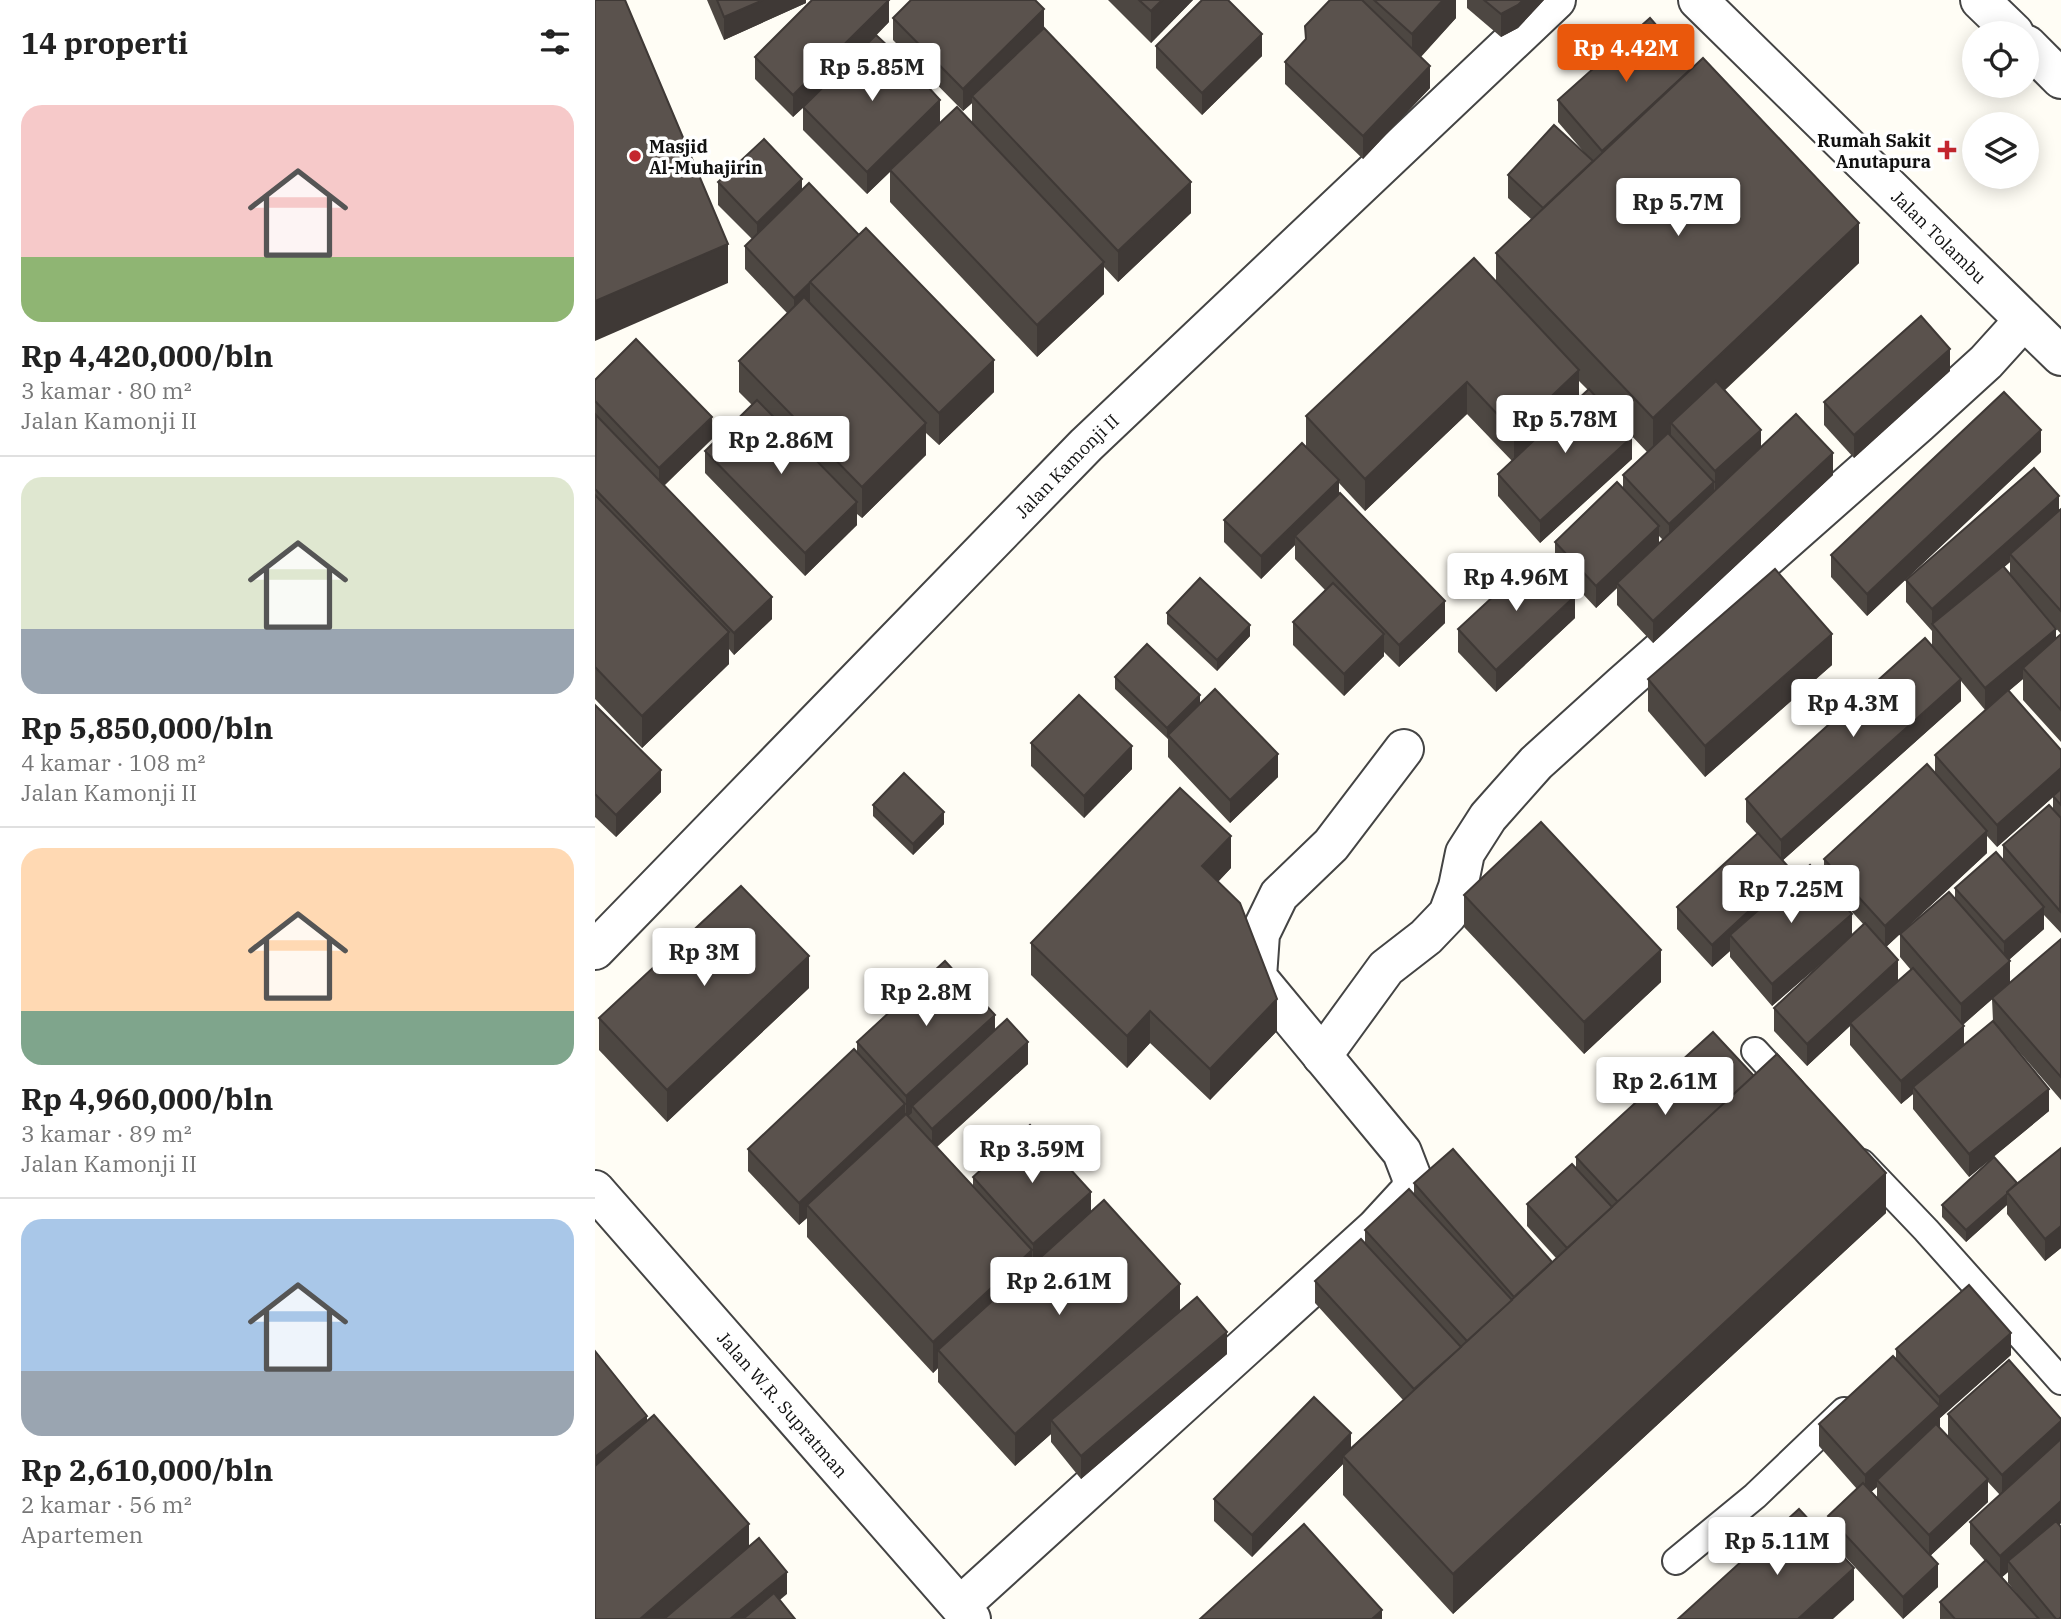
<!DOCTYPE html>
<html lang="id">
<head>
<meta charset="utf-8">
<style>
  :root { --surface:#fff; --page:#f6f6f6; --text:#222; --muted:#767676; --line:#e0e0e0; --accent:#ea580c }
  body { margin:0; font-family:"IBM Plex Serif",serif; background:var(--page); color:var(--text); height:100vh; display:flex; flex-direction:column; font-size:26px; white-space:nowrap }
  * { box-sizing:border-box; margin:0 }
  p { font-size:23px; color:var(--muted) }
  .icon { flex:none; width:38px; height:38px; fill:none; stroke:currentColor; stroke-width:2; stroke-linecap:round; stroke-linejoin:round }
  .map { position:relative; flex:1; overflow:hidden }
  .drawer { display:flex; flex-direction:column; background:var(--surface); width:595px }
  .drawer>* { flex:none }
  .tools { position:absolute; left:1367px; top:21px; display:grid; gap:14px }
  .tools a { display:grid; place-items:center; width:77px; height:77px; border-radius:50%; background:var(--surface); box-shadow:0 4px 18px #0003; font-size:35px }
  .price { position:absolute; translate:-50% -60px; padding:0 16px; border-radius:7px; background:#fff; color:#222; font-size:23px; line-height:46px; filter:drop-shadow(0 2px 4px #0008) }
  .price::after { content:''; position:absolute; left:50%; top:42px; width:21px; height:16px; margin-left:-10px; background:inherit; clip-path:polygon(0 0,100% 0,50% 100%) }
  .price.active { background:var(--accent); color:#fff }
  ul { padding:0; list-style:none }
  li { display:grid; align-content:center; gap:14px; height:371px; padding:0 21px }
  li+li { border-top:2px solid var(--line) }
  li span { display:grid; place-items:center; height:217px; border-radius:21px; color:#555 }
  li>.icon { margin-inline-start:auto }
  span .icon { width:126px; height:126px; fill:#fffc; stroke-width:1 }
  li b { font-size:30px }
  h2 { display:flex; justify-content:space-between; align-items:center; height:84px; padding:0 21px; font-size:30px }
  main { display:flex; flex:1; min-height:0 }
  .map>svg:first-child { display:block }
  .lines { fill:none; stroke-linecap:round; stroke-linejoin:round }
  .service-casing { stroke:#444; stroke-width:30 }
  .minor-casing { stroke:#444; stroke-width:42 }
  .tertiary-casing { stroke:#444; stroke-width:42 }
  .service { stroke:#fff; stroke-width:26 }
  .minor { stroke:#fff; stroke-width:38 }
  .tertiary { stroke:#fff; stroke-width:38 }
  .wall { fill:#4d4742; fill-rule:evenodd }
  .shaded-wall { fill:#3f3936 }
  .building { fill:#5a524d; stroke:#3f3936; stroke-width:2 }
  .poi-dot { fill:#c4262e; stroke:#fff; stroke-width:2.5 }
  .labels { text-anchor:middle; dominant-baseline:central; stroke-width:7; stroke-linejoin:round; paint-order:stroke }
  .poi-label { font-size:18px; font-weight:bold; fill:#111; stroke:#fff; text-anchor:end }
  .street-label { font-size:18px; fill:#111; stroke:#fff }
</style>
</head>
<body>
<main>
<section class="drawer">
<h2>14 properti<svg class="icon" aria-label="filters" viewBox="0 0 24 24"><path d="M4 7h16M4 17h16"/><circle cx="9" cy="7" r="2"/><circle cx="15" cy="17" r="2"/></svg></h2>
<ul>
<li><span style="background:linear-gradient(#f6c9c9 70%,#8fb573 0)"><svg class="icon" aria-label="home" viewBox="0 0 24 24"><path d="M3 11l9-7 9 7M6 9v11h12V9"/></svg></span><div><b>Rp 4,420,000/bln</b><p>3 kamar · 80 m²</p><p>Jalan Kamonji II</p></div></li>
<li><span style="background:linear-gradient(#dfe7d0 70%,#9aa5b1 0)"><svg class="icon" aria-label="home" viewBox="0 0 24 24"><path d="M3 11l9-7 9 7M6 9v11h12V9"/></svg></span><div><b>Rp 5,850,000/bln</b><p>4 kamar · 108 m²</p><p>Jalan Kamonji II</p></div></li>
<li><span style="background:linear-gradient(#ffd9b3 75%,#7fa58c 0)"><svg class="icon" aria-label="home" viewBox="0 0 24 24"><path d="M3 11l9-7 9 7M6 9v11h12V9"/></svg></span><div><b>Rp 4,960,000/bln</b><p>3 kamar · 89 m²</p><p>Jalan Kamonji II</p></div></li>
<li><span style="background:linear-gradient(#a9c7e8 70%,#9aa5b1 0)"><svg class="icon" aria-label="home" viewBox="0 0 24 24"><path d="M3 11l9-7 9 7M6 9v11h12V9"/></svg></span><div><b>Rp 2,610,000/bln</b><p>2 kamar · 56 m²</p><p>Apartemen</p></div></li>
</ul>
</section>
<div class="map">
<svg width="1466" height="1619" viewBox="0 0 1466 1619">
  <rect width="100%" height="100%" fill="#fffdf5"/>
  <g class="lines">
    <g class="service-casing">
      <g id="service">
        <path d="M1160,1051L1196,1090"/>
        <path d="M1267,1163L1331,1230L1466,1381"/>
        <path d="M1081,1561L1160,1496L1249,1411"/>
      </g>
    </g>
    <g class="minor-casing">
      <g id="minor">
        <path id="s1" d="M1103,0L1466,356"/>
        <path d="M1385,0L1419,33"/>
        <path d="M1432,45L1466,79"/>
        <path id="s2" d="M0,950L491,445L961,0"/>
        <path d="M727,1056L791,968L831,937L853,914L863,887L870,853L893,817L941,763L1027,685L1324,423L1391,362L1429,320"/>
        <path d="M365,1606L781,1228L816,1190L817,1178L807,1152L662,977L665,934L684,895L736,845L809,749"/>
      </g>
    </g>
    <g class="tertiary-casing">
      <g id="tertiary">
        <path id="s3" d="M0,1190L376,1619"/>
      </g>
    </g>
    <use href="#service" class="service"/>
    <use href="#minor" class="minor"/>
    <use href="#tertiary" class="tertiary"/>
  </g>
  <g class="wall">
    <path d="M112,0H211V3L129,40Z"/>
    <path d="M513,0H598L556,43Z"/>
    <path d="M735,0H861V18L826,57L835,88L768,159L690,84V62L710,40V26Z"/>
    <path d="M872,0H949L923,28L906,37L872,8Z"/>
    <path d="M298,18L449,28L596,213L523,282L509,267V294L442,357L295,202V172L272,194L208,130V108L198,117L160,79V57L294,22L275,42L345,123H377V103L368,111L298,40Z"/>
    <path d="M561,46L667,56L607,115L561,68Z"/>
    <path d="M963,100L1264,263L1129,391L1166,448L1238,475L1058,643L1022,605V588L1001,608L960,564V542L1028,488V475L1052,452L1034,433L1037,459L945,543L903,496V474L917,461L872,414L770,511L744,483V495L850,623L804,667L789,652V656L749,696L698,645V622L730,590L700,559V545L666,579L629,542V520L711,448V416L901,282V253L936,219L913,198V175L994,158L963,122ZM984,381L993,390L984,398ZM1064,536L1068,540L1064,544Z"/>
    <path d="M123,182L207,190L399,392L344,445L331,433V455L267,518L262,514V525L210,576L110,473V451L157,405L144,392V361L192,313L150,269V246L157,239L123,205Z"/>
    <path d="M1355,371L1259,458L1229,425V402Z"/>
    <path d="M0,380L117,439L69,486L177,619L139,655L134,649V664L47,748L0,699Z"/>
    <path d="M1446,452L1272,616L1236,577V555Z"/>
    <path d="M1466,509V634L1433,596L1461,638L1466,634V742L1428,700V679L1414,691L1466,750V933L1449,915V929L1414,960L1415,983L1466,939V1100L1401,1025L1454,1111L1374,1177L1318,1109V1094L1306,1104L1255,1045V1026L1212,1066L1179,1031V1008L1241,950L1177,1006L1135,957V951L1117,967L1082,929V907L1162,834L1151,822V799L1337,647V631L1311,602V580ZM1415,562V575L1409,567ZM1366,681L1390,710L1340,755V773L1229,859V881L1269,925L1257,936L1197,881L1187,861L1366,701ZM1458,797V809L1408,845V859L1360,888V899L1305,934V957L1316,970L1303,981L1291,947L1392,853V836L1402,847ZM1397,999L1398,1021L1369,1045L1368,1025Z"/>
    <path d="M572,613L655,636L622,671L572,624Z"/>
    <path d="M980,618L901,692L863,652V629Z"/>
    <path d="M1237,665L1110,777L1053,711V679Z"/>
    <path d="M520,677L605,704L683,777L635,823L573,757V739L520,689Z"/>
    <path d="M0,705L66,792L21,837L0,817Z"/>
    <path d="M436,743L537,769L489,818L436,766Z"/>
    <path d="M278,805L349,824L318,855L278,816Z"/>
    <path d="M636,868L623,882L682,1031L615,1100L555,1043L532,1068L436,975V943Z"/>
    <path d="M869,895L1066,982L989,1054L869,927Z"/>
    <path d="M214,988L72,1122L4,1050V1018Z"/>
    <path d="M400,1031L433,1064L342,1147L378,1186V1177L496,1211L585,1312L632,1354L486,1479L456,1442V1434L420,1466L343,1382V1368L338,1373L212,1237V1218L204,1225L153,1171V1149L262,1052V1042Z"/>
    <path d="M1159,1076L1291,1213L858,1614L748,1495V1464L657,1557L619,1521V1499L756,1447L808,1400L720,1303V1281L770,1244V1230L819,1194V1183L957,1262L961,1258L932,1226V1204L981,1168V1157Z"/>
    <path d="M1466,1148V1248L1450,1261L1412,1214V1205L1371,1242L1347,1217V1205L1422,1183Z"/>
    <path d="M1301,1349L1416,1355L1345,1418V1428L1353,1436V1414L1466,1419V1523L1464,1525L1466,1619H1345V1602L1390,1561L1375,1544V1522L1405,1495L1393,1482V1502L1335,1556L1343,1587L1308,1619L1233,1538V1516L1262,1489L1224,1446V1424L1301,1359ZM1282,1487V1497L1276,1492ZM1413,1572V1583L1424,1596L1407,1577Z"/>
  </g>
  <g class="shaded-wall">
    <path d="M168,0H211V3L129,40V17Z"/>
    <path d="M294,0V22L198,117V95Z"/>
    <path d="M567,0H598L556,43V11Z"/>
    <path d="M848,0H861V18L817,66V34Z"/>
    <path d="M928,0H949L923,28L906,37V14Z"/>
    <path d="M449,9V31L377,96V103L368,111V89Z"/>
    <path d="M667,34V56L607,115V93Z"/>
    <path d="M835,66V88L768,159V136Z"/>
    <path d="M345,100V123L272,194V172Z"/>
    <path d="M207,179V201L162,245V223Z"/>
    <path d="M596,182V213L523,282V251Z"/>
    <path d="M1264,223V263L1085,432L1076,423V441L1058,458V418Z"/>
    <path d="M264,235L215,282V304L199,320V298Z"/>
    <path d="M133,244V283L0,341V301Z"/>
    <path d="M509,262V294L442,357V325Z"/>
    <path d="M1355,349V371L1259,458V435Z"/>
    <path d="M399,360V392L344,445V413Z"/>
    <path d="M984,370V402L919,464V432Z"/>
    <path d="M872,382V414L770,511V479Z"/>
    <path d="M117,417V439L64,490V468Z"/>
    <path d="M331,423V455L267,518V487Z"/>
    <path d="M1166,430V452L1120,493V471Z"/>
    <path d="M1446,430V452L1272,616V594Z"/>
    <path d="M1037,437V459L945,543V521Z"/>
    <path d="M1238,453V475L1058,643V621Z"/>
    <path d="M744,480V502L700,536V545L666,579V556Z"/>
    <path d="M1119,482V504L1074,546V524Z"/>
    <path d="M1464,496V519L1415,554V562L1340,628L1337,624V631V609Z"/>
    <path d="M262,502V525L210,576V553Z"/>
    <path d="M1064,526V548L1022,583V588L1001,608V586Z"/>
    <path d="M980,596V618L901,692V670Z"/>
    <path d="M177,597V619L139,655V633Z"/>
    <path d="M850,601V623L804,667V645Z"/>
    <path d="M655,625V636L622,671V660Z"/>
    <path d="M1461,629V652L1428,668V679L1390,710V688Z"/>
    <path d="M134,632V664L47,748V716Z"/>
    <path d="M789,634V656L749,696V674Z"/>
    <path d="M1237,634V665L1110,777V746Z"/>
    <path d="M1366,679V701L1186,862V840Z"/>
    <path d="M605,695V706L573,735L572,739V728Z"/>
    <path d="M537,746V769L489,818V796Z"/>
    <path d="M683,754V777L635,823V800Z"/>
    <path d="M1466,768V790L1402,847V825Z"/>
    <path d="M66,770V792L21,837V815Z"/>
    <path d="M349,812V824L318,855V844Z"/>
    <path d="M1392,831V853L1290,948V926Z"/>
    <path d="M636,836V868L607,898V866Z"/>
    <path d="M1197,871V893L1135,935V951L1117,967V945Z"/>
    <path d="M1449,907V929L1409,964V942Z"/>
    <path d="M1257,914V937L1177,1006V984Z"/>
    <path d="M1066,950V982L989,1054V1022Z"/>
    <path d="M214,956V988L72,1122V1090Z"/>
    <path d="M1303,960V982L1255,1023V1026L1212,1066V1044Z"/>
    <path d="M1415,961V984L1366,1026V1004Z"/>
    <path d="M682,999V1031L615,1100V1069Z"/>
    <path d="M555,1011V1043L532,1068V1036Z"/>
    <path d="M400,1015V1037L317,1106V1113L311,1118V1096Z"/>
    <path d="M1369,1026V1049L1318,1087V1094L1306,1104V1081Z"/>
    <path d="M433,1042V1064L337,1151V1129Z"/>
    <path d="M1454,1089V1111L1374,1177V1154Z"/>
    <path d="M310,1104V1126L212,1205V1218L204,1225V1203Z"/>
    <path d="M1291,1173V1213L858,1614V1574Z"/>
    <path d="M496,1192V1215L438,1267V1244Z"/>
    <path d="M1412,1194V1205L1371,1242V1230Z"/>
    <path d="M1466,1226V1248L1450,1261V1239Z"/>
    <path d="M437,1250V1282L343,1350V1368L338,1373V1342Z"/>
    <path d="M585,1284V1316L456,1420V1434L420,1466V1434Z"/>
    <path d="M632,1332V1354L486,1479V1456Z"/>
    <path d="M1416,1333V1355L1345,1418V1429L1282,1480V1487L1270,1497V1475L1344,1408V1397Z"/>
    <path d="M52,1416V1447L0,1489V1457Z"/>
    <path d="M1466,1421V1443L1407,1497V1475Z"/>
    <path d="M756,1433V1455L748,1456V1464L657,1557V1535Z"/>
    <path d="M1393,1479V1502L1334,1557V1535Z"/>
    <path d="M1466,1501V1523L1418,1567L1413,1561V1572L1405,1579V1556Z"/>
    <path d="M154,1524V1556L81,1619H45Z"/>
    <path d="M1343,1564V1587L1308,1619V1597Z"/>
    <path d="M1259,1568V1600L1238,1619H1203Z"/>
    <path d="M192,1572V1594L162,1619H135Z"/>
    <path d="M787,1610V1619H777Z"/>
  </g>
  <g class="building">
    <path d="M0,0H30L133,244L0,301Z"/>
    <path d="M122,0H168L129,17Z"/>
    <path d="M217,0H294L198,95L160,57Z"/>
    <path d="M316,0H440L449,9L368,89L298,18Z"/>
    <path d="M544,0H567L556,11Z"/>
    <path d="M607,0H633L667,34L607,93L561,46Z"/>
    <path d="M735,0H767L835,66L768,136L690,62L711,39L710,26Z"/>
    <path d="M779,0H848L817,34Z"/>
    <path d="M889,0H928L923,5L906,14Z"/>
    <path d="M1055,18L1098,67L1007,151L963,100Z"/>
    <path d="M449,28L596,182L523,251L377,96Z"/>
    <path d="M281,35L312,64L345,100L272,172L208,107Z"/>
    <path d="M1108,58L1264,223L1058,418L901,253Z"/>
    <path d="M362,107L509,262L442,325L295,170Z"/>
    <path d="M959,125L998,161L948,208L913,175Z"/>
    <path d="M169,139L207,179L162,223L123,182Z"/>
    <path d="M214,183L264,235L199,298L150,246Z"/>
    <path d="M271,228L399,360L344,413L215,282Z"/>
    <path d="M879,258L984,370L919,432L872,382L770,479L711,416Z"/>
    <path d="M209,297L331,423L267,487L144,361Z"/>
    <path d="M1326,316L1355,349L1259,435L1229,402Z"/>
    <path d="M41,339L117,417L64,468L0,401V380Z"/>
    <path d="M1121,381L1166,430L1120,471L1076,423Z"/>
    <path d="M994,389L1037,437L945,521L903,474Z"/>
    <path d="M1409,392L1446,430L1272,594L1236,555Z"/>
    <path d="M162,400L262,502L210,553L110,451Z"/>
    <path d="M1201,414L1238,453L1058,621L1022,583Z"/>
    <path d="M1,415L177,597L139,633L0,489Z"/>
    <path d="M1073,433L1119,482L1074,524L1028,475Z"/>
    <path d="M707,443L744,480L666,556L629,520Z"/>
    <path d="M1439,468L1464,496L1337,609L1311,580Z"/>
    <path d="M1022,482L1064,526L1001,586L960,542Z"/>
    <path d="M745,493L850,601L804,645L700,536Z"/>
    <path d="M0,495L134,632L47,716L0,667Z"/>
    <path d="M1466,509V611L1415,554Z"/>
    <path d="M942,556L980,596L901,670L863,629Z"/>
    <path d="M1408,566L1461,629L1390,688L1337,624Z"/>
    <path d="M1180,569L1237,634L1110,746L1053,679Z"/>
    <path d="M605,578L655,625L622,660L572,613Z"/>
    <path d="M738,583L789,634L749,674L698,622Z"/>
    <path d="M1466,634V710L1428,668Z"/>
    <path d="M1330,638L1366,679L1186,840L1151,799Z"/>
    <path d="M552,644L605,695L572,728L520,677Z"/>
    <path d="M620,689L683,754L635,800L573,735Z"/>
    <path d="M1413,690L1466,750V768L1402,825L1340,755Z"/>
    <path d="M484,695L537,746L489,796L436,743Z"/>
    <path d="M0,705L66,770L21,815L0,794Z"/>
    <path d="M1332,764L1392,831L1290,926L1229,859Z"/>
    <path d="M309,773L349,812L318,844L278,805Z"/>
    <path d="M585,788L636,836L607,866L645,903L682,999L615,1069L555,1011L532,1036L436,943Z"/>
    <path d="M1466,789V805L1458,796Z"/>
    <path d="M1454,805L1466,818L1465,911L1408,845Z"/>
    <path d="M946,822L1066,950L989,1022L869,895Z"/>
    <path d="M1163,833L1197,871L1117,945L1082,907Z"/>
    <path d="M1401,852L1449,907L1409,942L1360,888Z"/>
    <path d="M1215,865L1257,914L1177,984L1135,935Z"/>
    <path d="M146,886L214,956L72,1090L4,1018Z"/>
    <path d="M1354,892L1415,961L1366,1004L1305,934Z"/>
    <path d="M1270,923L1303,960L1212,1044L1179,1008Z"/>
    <path d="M1466,939V1077L1397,998Z"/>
    <path d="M350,961L400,1015L311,1096L262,1042Z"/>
    <path d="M1318,968L1369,1026L1306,1081L1255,1023Z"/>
    <path d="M412,1019L433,1042L337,1129L317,1106Z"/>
    <path d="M1398,1021L1454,1089L1374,1154L1318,1087Z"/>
    <path d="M1118,1032L1159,1076L1023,1202L981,1157Z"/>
    <path d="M259,1049L310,1104L204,1203L153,1149Z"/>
    <path d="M1182,1054L1291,1173L858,1574L748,1456Z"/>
    <path d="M311,1114L437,1250L338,1342L212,1205Z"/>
    <path d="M435,1125L496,1192L438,1244L378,1177Z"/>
    <path d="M1466,1148V1226L1450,1239L1412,1192Z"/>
    <path d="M858,1149L957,1262L919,1297L819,1183Z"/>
    <path d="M1399,1157L1422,1183L1412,1192V1194L1371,1230L1347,1205Z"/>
    <path d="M977,1164L1017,1207L972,1248L932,1204Z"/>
    <path d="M814,1189L917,1300L872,1341L770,1230Z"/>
    <path d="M509,1200L585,1284L420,1434L343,1350Z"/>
    <path d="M766,1239L866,1347L819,1389L720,1281Z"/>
    <path d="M1374,1285L1416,1333L1344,1397L1301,1349Z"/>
    <path d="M602,1297L632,1332L486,1456L456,1420Z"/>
    <path d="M0,1351L52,1416L0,1457Z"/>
    <path d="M1298,1356L1345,1406L1270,1475L1224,1424Z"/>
    <path d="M1414,1360L1466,1419V1421L1407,1475L1353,1414Z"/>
    <path d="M719,1397L756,1433L657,1535L619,1499Z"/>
    <path d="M59,1415L154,1524L45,1619H0V1466Z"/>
    <path d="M1341,1424L1393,1479L1334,1535L1282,1480Z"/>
    <path d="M1466,1439V1501L1405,1556L1375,1522Z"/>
    <path d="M1268,1483L1343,1564L1308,1597L1233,1516Z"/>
    <path d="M1204,1509L1259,1568L1203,1619H1083Z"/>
    <path d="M1461,1521L1466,1527V1617L1464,1619H1461L1413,1561Z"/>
    <path d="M709,1524L787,1610L777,1619H605Z"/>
    <path d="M164,1538L192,1572L135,1619H69Z"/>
    <path d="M1391,1560L1444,1619H1360L1345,1602Z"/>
    <path d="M179,1593L200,1619H148Z"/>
  </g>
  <g class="poi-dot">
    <path d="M1348.5 139.5h7v7h7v7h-7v7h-7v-7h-7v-7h7z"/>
    <circle cx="40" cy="156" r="7"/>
  </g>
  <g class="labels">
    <g class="poi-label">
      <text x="1336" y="140">Rumah Sakit<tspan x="1336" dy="21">Anutapura</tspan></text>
      <text x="54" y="146" text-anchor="start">Masjid<tspan x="54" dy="21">Al-Muhajirin</tspan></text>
    </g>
    <g class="street-label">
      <text stroke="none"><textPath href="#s1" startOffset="338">Jalan Tolambu</textPath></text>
      <text stroke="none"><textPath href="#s2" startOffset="676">Jalan Kamonji II</textPath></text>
      <text stroke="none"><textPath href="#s3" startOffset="285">Jalan W.R. Supratman</textPath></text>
    </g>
  </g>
</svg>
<div class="tools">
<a><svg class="icon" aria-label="locate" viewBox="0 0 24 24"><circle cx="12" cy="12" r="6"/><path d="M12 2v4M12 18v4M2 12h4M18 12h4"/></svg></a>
<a><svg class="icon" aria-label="layers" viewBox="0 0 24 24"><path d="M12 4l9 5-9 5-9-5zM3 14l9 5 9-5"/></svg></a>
</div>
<b class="price active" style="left:1031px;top:84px">Rp 4.42M</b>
<b class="price" style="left:277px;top:103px">Rp 5.85M</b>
<b class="price" style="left:1083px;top:238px">Rp 5.7M</b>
<b class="price" style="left:970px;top:455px">Rp 5.78M</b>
<b class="price" style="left:186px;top:476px">Rp 2.86M</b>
<b class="price" style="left:921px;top:613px">Rp 4.96M</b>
<b class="price" style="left:1258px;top:739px">Rp 4.3M</b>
<b class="price" style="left:1196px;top:925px">Rp 7.25M</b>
<b class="price" style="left:109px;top:988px">Rp 3M</b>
<b class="price" style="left:331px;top:1028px">Rp 2.8M</b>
<b class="price" style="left:1070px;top:1117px">Rp 2.61M</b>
<b class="price" style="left:437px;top:1185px">Rp 3.59M</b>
<b class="price" style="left:464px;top:1317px">Rp 2.61M</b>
<b class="price" style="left:1182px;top:1577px">Rp 5.11M</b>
</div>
</main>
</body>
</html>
